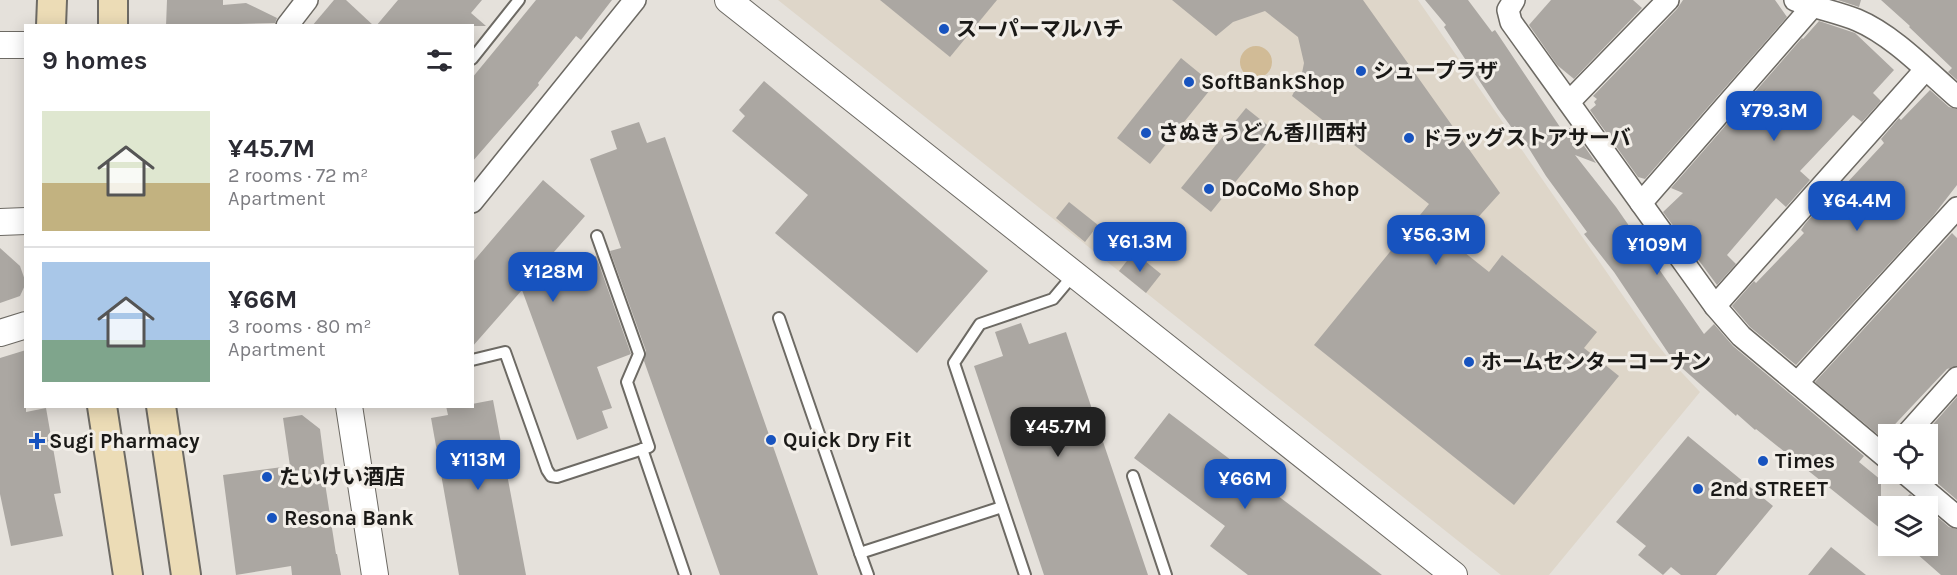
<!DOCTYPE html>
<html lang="en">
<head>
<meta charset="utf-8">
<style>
  :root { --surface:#fff; --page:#f2f2f3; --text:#2b2b33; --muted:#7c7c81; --line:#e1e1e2; --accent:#1753bf }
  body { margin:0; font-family:Karla,"Noto Sans JP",sans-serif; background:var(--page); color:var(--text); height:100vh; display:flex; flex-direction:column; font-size:22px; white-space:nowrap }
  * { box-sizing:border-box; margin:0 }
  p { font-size:20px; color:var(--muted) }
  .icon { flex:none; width:33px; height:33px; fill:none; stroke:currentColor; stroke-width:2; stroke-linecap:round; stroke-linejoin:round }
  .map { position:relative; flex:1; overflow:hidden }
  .drawer { position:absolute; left:24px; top:24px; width:450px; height:384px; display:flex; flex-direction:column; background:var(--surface); border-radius:0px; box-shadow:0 3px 15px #0003 }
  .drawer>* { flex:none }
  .controls { position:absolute; left:1878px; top:424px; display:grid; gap:12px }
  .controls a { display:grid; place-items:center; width:60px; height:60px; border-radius:0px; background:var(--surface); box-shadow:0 3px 15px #0003; font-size:30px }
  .price { position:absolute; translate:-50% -51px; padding:0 14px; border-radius:12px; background:var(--accent); color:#fff; font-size:20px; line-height:39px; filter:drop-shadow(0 2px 3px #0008) }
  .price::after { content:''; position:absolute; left:50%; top:36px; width:18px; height:14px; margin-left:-9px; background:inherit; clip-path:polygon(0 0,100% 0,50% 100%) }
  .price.selected { background:#222; color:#fff }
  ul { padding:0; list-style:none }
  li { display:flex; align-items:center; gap:18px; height:150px; padding:0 18px }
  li+li { border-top:2px solid var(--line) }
  li span { display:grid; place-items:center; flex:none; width:168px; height:120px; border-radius:0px; color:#555 }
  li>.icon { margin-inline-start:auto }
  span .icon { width:72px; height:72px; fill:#fffc; stroke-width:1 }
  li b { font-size:26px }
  h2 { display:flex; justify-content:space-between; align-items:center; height:72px; padding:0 18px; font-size:26px }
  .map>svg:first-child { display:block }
  .built { fill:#ded6c9 }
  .green { fill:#d1bb96 }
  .building { fill:#aba7a2 }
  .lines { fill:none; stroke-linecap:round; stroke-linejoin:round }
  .service-casing { stroke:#6d6a64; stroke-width:14 }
  .minor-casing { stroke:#6d6a64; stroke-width:24 }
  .tertiary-casing { stroke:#6d6a64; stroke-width:28 }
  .secondary-casing { stroke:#6d6a64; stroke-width:32 }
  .service { stroke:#fff; stroke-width:10 }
  .minor { stroke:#fff; stroke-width:21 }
  .tertiary { stroke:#fff; stroke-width:26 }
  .secondary { stroke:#ecdcb6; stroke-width:28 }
  .poi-dot { fill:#1753bf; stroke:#f2eee8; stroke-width:2 }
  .labels { text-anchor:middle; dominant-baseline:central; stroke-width:6; stroke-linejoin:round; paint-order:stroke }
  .poi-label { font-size:21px; font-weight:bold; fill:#1a1917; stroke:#f2eee8; text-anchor:start }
</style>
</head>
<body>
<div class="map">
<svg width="1957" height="575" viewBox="0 0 1957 575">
  <rect width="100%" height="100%" fill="#e5e1db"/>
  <path class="built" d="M778,0H1418L1653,339L1669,359L1700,392L1549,575H1501Z"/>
  <circle class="green" cx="1256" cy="62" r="16"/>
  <g class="building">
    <path d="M167,0H223V5L246,3L277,18L275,23L166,26Z"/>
    <path d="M334,0H346L374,26H312Z"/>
    <path d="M398,0H482L471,13L486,26H376Z"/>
    <path d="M536,0H612L581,40L576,36L538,83L539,85L472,162V78Z"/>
    <path d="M880,0H997L950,57Z"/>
    <path d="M1172,0H1363L1500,193L1454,244L1489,272L1502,255L1597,332L1584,348L1619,376L1514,505L1314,345L1429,204L1292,96L1301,78L1304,63L1298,37L1265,11L1233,22L1216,36Z"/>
    <path d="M1425,0H1468L1492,32L1495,30L1564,133L1571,127L1596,163L1575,155L1616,207L1704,334L1714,324L1733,346L1864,456L1859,462L1881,480V529L1756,429L1755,430L1737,414L1736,416L1673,360L1614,272L1584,234L1587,232L1546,176L1515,126L1512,128L1498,109L1444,27L1446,25Z"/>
    <path d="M1551,0H1633L1642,8L1574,79L1557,65L1529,25Z"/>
    <path d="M1683,0H1775L1787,17L1645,179L1638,177L1590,110L1596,105L1594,102L1597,99L1593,96L1677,9Z"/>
    <path d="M1838,0H1861L1859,7Z"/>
    <path d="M1881,0H1957V80L1948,72L1952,68L1909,27L1910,26Z"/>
    <path d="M1819,21L1855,33L1894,70L1873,93L1881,101L1862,122L1853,115L1800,171L1810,180L1786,207L1776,198L1727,255L1736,264L1717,285L1663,212L1683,193L1671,188L1802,38L1803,39Z"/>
    <path d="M1181,58L1214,85L1150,164L1117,138Z"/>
    <path d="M764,81L988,271L917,353L775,233L808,195L732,131L745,116L739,110Z"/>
    <path d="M1930,90L1949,107L1957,109V185L1933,216L1796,365L1750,327L1732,306L1754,281L1756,283L1804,233L1801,230L1805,224L1829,197L1832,199L1884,143L1881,139L1899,118L1901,120Z"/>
    <path d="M1246,108L1276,132L1211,212L1181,188Z"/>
    <path d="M639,122L647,143L665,137L818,575H720L644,361L646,351L610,251L621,248L590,159L617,149L611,131Z"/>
    <path d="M543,180L585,216L529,281L596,256L631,354L597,367L612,408L602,411L608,428L577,440L522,290L472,347V263Z"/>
    <path d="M1069,202L1098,225L1085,242L1056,218Z"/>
    <path d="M1952,233L1957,238V366L1947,369L1882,438L1815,382Z"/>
    <path d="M0,248L20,266L26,283L20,296L0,303Z"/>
    <path d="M1134,252L1161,274L1146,293L1119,271Z"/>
    <path d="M1021,323L1029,344L1066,332L1148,575H1044L974,366L1003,356L995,332Z"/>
    <path d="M26,350V412L46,408L61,493L54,494L63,536L11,546L0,494V358Z"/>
    <path d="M1957,397V500L1928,475V430Z"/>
    <path d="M493,400L526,575H459L431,418L448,415L446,406H472V404Z"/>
    <path d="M1169,413L1382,575H1248L1210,546L1225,526L1134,458Z"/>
    <path d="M302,415L320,429L327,483H325L336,554H337L341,575H292L291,566L236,575L223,475L290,466L283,418Z"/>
    <path d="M1688,436L1773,506L1716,575H1681L1671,567L1663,575L1638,555L1646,546L1616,522Z"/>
    <path d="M1910,494L1925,507H1896Z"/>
    <path d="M1928,509L1949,527L1957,529V575H1941L1908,546H1928Z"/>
    <path d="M1831,547L1866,575H1808Z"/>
  </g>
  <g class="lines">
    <g class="service-casing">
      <g id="service">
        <path d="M472,59L519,0"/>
        <path d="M779,318L860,553L1002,507"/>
        <path d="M472,360L505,352L547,470L551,476L557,477L649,447L627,382L639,354L597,236"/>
        <path d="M642,449L685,575"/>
        <path d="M1133,476L1166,575"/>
        <path d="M860,553L868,575"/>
        <path d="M1025,575L954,363L980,324L1053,299L1074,274"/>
      </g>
    </g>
    <g class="minor-casing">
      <g id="minor">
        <path d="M1514,0L1508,10L1511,22L1715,306L1741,336L1888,459"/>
        <path d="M1795,0C1815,8 1837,12 1857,20C1893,35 1928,72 1957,97"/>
        <path d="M287,26L307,0"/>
        <path d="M1569,102L1668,0"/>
        <path d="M472,202L635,0"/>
        <path d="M1641,203L1812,7"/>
        <path d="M1715,306L1925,70"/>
        <path d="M1797,383L1957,208"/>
        <path d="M1906,435L1957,378"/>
        <path d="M1906,474L1957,517"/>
      </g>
    </g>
    <g class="tertiary-casing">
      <g id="tertiary">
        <path d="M728,0L1454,575"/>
        <path d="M0,45H26"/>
        <path d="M0,222L26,221"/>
        <path d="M0,333L26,325"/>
        <path d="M349,406L375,575"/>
      </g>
    </g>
    <g class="secondary-casing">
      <g id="secondary">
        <path d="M113,0V26"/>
        <path d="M51,26L52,0"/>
        <path d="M102,406L128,575"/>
        <path d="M161,406L186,575"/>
      </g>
    </g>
    <use href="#service" class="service"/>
    <use href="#minor" class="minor"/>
    <use href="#tertiary" class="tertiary"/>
    <use href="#secondary" class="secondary"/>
  </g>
  <g class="poi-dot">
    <circle cx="944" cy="29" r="6"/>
    <circle cx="1361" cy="71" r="6"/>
    <circle cx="1189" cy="82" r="6"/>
    <circle cx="1146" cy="133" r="6"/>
    <circle cx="1409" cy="138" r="6"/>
    <circle cx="1209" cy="189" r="6"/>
    <circle cx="1469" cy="362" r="6"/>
    <circle cx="771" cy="440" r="6"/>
    <path d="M34 432h6v6h6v6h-6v6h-6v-6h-6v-6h6z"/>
    <circle cx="1763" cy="461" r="6"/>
    <circle cx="267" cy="477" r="6"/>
    <circle cx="1698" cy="489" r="6"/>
    <circle cx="272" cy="518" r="6"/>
  </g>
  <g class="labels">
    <g class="poi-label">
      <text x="956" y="29">スーパーマルハチ</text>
      <text x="1373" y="71">シュープラザ</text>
      <text x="1201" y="82">SoftBankShop</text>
      <text x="1158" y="133">さぬきうどん香川西村</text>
      <text x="1421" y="138">ドラッグストアサーバ</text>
      <text x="1221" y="189">DoCoMo Shop</text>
      <text x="1481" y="362">ホームセンターコーナン</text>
      <text x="783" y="440">Quick Dry Fit</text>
      <text x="49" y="441">Sugi Pharmacy</text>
      <text x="1775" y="461">Times</text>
      <text x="279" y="477">たいけい酒店</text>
      <text x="1710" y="489">2nd STREET</text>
      <text x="284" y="518">Resona Bank</text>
    </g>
  </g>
</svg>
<div class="controls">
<a><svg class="icon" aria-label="locate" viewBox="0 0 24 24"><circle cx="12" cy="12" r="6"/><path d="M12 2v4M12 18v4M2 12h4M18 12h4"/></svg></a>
<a><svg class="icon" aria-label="layers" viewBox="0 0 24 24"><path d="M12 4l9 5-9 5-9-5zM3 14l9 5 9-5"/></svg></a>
</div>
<b class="price" style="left:1774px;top:142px">¥79.3M</b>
<b class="price" style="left:1857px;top:232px">¥64.4M</b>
<b class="price" style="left:1436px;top:266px">¥56.3M</b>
<b class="price" style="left:1140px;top:273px">¥61.3M</b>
<b class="price" style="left:1657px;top:276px">¥109M</b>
<b class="price" style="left:553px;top:303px">¥128M</b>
<b class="price selected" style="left:1058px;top:458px">¥45.7M</b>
<b class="price" style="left:478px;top:491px">¥113M</b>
<b class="price" style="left:1245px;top:510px">¥66M</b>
<section class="drawer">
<h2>9 homes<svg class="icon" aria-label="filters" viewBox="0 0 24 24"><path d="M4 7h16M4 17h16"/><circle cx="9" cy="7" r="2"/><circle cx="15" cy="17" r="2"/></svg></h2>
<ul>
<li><span style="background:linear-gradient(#dfe7d0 60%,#c2b280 0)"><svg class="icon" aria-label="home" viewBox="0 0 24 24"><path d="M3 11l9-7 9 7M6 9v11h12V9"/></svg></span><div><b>¥45.7M</b><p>2 rooms · 72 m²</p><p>Apartment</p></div></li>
<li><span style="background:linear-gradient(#a9c7e8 65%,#7fa58c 0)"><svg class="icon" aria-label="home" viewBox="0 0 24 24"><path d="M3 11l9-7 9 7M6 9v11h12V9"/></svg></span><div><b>¥66M</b><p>3 rooms · 80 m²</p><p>Apartment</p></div></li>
</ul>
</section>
</div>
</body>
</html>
